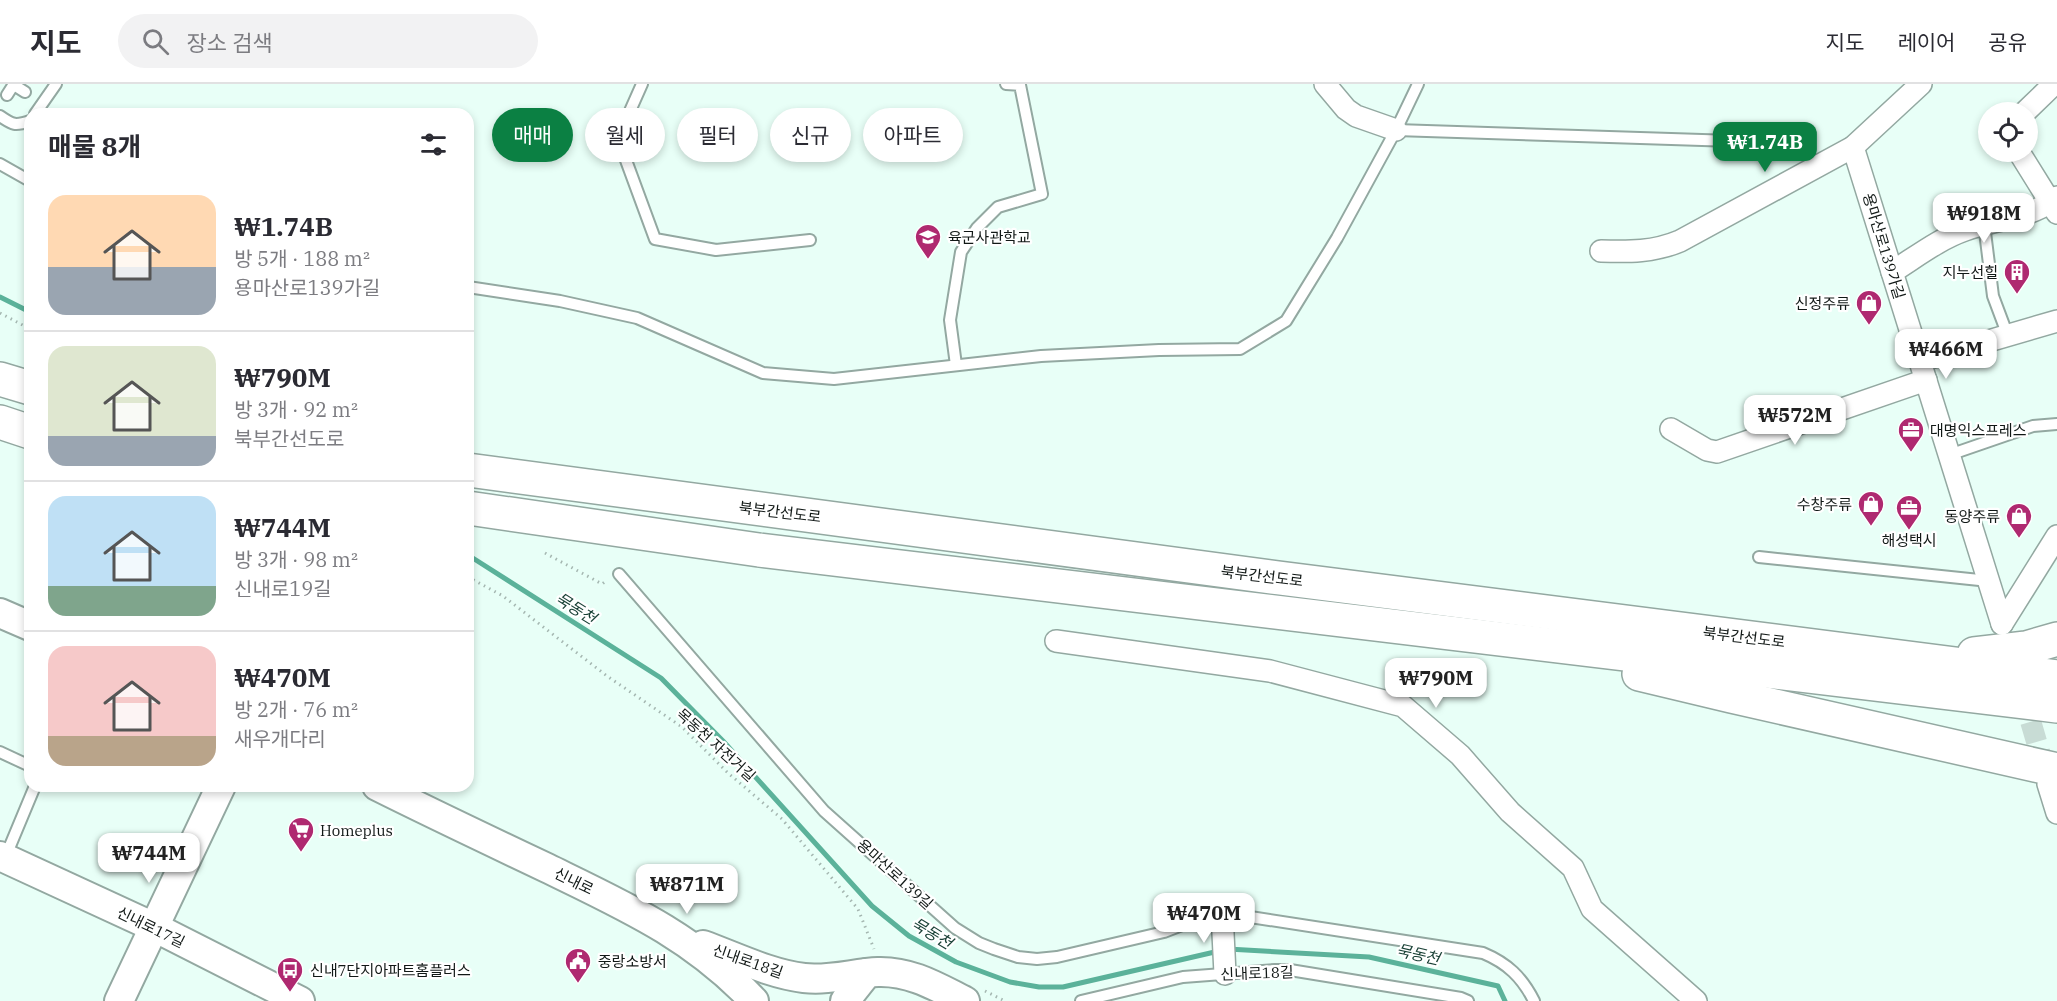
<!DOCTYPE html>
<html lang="ko">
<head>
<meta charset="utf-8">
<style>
  :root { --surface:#fff; --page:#f2f2f3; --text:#2b2b33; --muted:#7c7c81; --line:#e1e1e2; --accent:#0b8043 }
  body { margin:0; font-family:"IBM Plex Serif","Noto Sans KR",serif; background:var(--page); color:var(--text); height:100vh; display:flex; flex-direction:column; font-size:22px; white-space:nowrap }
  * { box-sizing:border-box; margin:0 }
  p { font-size:20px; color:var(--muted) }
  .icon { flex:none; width:33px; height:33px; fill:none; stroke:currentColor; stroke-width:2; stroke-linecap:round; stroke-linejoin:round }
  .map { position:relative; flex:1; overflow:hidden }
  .details { position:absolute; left:24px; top:24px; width:450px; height:684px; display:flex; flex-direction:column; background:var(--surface); border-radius:18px; box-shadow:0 3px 9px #0003 }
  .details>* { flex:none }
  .guide { position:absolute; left:492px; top:24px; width:570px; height:54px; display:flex; gap:12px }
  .fabs { position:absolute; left:1978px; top:18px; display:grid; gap:12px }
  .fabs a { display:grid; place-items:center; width:60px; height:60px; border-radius:50%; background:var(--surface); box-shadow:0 3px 9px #0003; font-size:30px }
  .price { position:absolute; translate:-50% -51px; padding:0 14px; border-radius:12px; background:#fff; color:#222; font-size:20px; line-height:39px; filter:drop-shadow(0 2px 3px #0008) }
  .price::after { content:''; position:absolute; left:50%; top:36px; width:18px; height:14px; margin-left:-9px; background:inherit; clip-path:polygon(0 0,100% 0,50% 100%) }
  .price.on { background:var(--accent); color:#fff }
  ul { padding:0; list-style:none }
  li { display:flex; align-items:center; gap:18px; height:150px; padding:0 24px }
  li+li { border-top:2px solid var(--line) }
  li span { display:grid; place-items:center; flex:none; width:168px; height:120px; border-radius:18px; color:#555 }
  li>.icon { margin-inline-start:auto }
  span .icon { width:72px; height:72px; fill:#fffc; stroke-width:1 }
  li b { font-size:26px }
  h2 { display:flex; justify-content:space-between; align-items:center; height:72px; padding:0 24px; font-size:26px }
  .pill { padding:0 21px; border-radius:27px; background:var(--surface); box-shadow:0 3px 9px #0003; font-size:21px; line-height:54px }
  .pill.on { background:var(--accent); color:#fff }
  header { display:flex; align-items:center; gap:36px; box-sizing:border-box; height:84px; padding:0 30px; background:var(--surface); border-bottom:2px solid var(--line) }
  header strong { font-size:28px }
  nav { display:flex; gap:33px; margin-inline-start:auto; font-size:21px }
  .search { width:420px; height:54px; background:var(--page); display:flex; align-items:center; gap:15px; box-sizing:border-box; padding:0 21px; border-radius:33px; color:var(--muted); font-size:22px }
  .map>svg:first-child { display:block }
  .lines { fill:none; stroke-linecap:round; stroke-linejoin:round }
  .stream { stroke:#5bb29a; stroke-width:5 }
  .street-tunnel { stroke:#c8dcd5; stroke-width:21; stroke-dasharray:21 10; stroke-linecap:butt }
  .lane-casing { stroke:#93a8a1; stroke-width:14 }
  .street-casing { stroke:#93a8a1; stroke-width:24 }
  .secondary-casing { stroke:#93a8a1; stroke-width:32 }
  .highway-casing { stroke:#93a8a1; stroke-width:36 }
  .path { stroke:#a5b7b1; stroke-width:3; stroke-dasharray:1.5 4.5; stroke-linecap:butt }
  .lane { stroke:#fff; stroke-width:10 }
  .street { stroke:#fff; stroke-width:21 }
  .secondary { stroke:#fff; stroke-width:28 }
  .highway { stroke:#fff; stroke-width:33 }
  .labels { text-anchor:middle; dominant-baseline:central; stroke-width:4.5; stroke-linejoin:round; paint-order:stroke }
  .poi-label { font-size:15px; fill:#111816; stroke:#fff; text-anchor:start }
  .street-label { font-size:15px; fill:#111816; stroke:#fff }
  .water-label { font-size:16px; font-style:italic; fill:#173f34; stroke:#fff }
</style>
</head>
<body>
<header>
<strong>지도</strong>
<div class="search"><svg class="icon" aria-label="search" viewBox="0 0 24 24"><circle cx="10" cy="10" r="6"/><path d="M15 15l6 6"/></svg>장소 검색</div>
<nav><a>지도</a><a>레이어</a><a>공유</a></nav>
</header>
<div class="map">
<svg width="2057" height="917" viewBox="0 0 2057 917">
  <rect width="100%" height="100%" fill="#e8fff7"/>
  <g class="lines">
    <g class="stream">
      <path d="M0,213L30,228"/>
      <path d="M468,471L661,594L723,657L872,822L909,852L956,878L1010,898L1039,903H1063L1219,867"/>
      <path d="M1228,865L1369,873L1498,902L1505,917"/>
    </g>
    <path class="street-tunnel" d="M2022,608L2046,690"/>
    <g class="lane-casing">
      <g id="lane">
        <path d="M642,0L630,27L620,60L655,155L716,166L810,156"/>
        <path d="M14,1L25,8"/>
        <path d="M7,11L14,0"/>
        <path d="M35,30L56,0"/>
        <path d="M0,32C13,41 15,42 30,37"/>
        <path d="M1396,46L1764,58"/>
        <path d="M0,80L30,97"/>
        <path d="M1984,140L1993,212L2008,252"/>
        <path d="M468,203L560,217L637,234L763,289L834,295L1041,272L1159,266L1240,265L1286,237L1337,154L1396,46L1418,0"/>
        <path d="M956,281L950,236L961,168L977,144L998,123L1042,110L1020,1L1006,0"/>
        <path d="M1949,371L2033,342L2057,340"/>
        <path d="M1759,473L1989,497"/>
        <path d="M619,490L824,727L955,844L979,859L994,865L1018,873L1037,875L1057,873L1164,848L1213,829L1231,830L1483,869C1507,879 1522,893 1534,917"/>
        <path d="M0,668L30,682"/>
        <path d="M5,774L35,702"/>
        <path d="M1081,917L1183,893L1275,886H1290L1461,914L1468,917"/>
      </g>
    </g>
    <g class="street-casing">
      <g id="street">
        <path d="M1325,0L1346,25L1356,32L1396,46"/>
        <path d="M2025,28L2054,0"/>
        <path d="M1853,63L2002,540"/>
        <path d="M2019,68L2057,129"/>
        <path d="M1601,167C1629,168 1654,168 1680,157L1853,63L1921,0"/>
        <path d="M1892,188C1916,173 1939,155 1965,146C1995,135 2033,134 2057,113"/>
        <path d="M1920,277L2057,237"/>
        <path d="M1671,345L1707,366L1717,368L1926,296"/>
        <path d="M2002,540L2057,452"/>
        <path d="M1056,557L1270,587L1403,622L1460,671L1510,728L1573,784L1592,825L1696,917"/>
        <path d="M2048,700L2057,729"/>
        <path d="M1222,829L1225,890"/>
      </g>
    </g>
    <g class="secondary-casing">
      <g id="secondary">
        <path d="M0,529L30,542"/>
        <path d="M377,702C433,730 490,757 547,784C625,822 693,852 754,917"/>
        <path d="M0,772L154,843L300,917"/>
        <path d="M703,861C736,873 770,890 804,894C829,897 854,889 878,888C911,887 937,903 965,917"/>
        <path d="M119,917L221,702"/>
        <path d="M845,917L867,889"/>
      </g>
    </g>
    <g class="highway-casing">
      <g id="highway">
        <path d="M0,295L30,304"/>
        <path d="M0,338L30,348"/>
        <path d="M468,386L1279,494L2057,593"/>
        <path d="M468,424L759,466L2057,622"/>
        <path d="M1974,570L2026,564L2057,555"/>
        <path d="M1639,590L1731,612L2057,686"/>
      </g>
    </g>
    <g class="path">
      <path d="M0,229L30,245"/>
      <path d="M545,469L602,500L606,497"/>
      <path d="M468,493L503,512L607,592L682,643L728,689L782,735L858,825L874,865"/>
      <path d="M985,907L1005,917"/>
    </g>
    <use href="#lane" class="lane"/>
    <use href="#street" class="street"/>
    <use href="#secondary" class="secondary"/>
    <use href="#highway" class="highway"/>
  </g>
  <defs>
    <g id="university-pin" transform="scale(1.35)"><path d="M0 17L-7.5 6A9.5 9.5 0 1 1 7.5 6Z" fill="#af2970" stroke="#fff"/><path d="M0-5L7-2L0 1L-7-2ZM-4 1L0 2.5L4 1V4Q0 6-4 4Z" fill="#fff"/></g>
    <g id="building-pin" transform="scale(1.35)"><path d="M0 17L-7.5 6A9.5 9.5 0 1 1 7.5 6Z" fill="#af2970" stroke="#fff"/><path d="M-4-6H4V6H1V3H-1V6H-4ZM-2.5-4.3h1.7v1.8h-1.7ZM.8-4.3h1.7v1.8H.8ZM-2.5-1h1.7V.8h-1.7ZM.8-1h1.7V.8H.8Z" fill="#fff"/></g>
    <g id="shop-pin" transform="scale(1.35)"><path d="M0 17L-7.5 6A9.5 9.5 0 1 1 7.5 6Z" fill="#af2970" stroke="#fff"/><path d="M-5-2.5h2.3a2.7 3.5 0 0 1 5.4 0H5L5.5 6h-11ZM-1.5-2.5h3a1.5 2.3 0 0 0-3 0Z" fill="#fff"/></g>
    <g id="office-pin" transform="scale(1.35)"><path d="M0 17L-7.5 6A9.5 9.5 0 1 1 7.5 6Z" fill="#af2970" stroke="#fff"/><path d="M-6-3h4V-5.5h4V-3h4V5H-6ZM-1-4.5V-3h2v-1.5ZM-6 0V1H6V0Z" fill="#fff"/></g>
    <g id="supermarket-pin" transform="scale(1.35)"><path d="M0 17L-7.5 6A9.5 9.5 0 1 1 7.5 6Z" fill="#af2970" stroke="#fff"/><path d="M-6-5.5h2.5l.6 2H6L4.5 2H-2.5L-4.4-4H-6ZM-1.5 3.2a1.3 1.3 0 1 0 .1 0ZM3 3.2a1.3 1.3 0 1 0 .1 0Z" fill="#fff"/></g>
    <g id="civic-pin" transform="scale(1.35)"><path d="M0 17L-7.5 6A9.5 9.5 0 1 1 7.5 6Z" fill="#af2970" stroke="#fff"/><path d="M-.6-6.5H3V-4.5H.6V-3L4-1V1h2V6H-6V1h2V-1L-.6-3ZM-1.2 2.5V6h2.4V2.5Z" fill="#fff"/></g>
    <g id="bus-pin" transform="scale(1.35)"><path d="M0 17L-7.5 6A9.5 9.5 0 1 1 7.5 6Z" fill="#af2970" stroke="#fff"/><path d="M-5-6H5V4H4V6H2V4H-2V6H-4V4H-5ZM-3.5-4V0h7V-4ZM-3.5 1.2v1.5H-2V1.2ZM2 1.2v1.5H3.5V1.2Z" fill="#fff"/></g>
  </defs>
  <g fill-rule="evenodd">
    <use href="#university-pin" x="928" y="153"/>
    <use href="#building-pin" x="2017" y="188"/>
    <use href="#shop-pin" x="1869" y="219"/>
    <use href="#office-pin" x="1911" y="346"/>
    <use href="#shop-pin" x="1871" y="420"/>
    <use href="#office-pin" x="1909" y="424"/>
    <use href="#shop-pin" x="2019" y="432"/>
    <use href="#supermarket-pin" x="301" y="746"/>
    <use href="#civic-pin" x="578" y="877"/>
    <use href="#bus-pin" x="290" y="886"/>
  </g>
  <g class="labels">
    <g class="poi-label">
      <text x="948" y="153">육군사관학교</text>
      <text x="1998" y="188" text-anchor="end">지누선힐</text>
      <text x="1850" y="219" text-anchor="end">신정주류</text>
      <text x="1930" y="346">대명익스프레스</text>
      <text x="1852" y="420" text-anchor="end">수창주류</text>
      <text x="2000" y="432" text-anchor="end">동양주류</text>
      <text x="1909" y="456" text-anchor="middle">해성택시</text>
      <text x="320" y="746">Homeplus</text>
      <text x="598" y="877">중랑소방서</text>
      <text x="310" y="886">신내7단지아파트홈플러스</text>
    </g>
    <g class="street-label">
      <text transform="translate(1884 162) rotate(73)">용마산로139가길</text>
      <text transform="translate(780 428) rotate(7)">북부간선도로</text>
      <text transform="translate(1262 492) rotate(7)">북부간선도로</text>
      <text transform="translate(1744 553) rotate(7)">북부간선도로</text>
      <text transform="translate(716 661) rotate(42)">목동천 자전거길</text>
      <text transform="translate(895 790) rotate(42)">용마산로139길</text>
      <text transform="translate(574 797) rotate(26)">신내로</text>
      <text transform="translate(151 843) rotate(26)">신내로17길</text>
      <text transform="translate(748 877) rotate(19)">신내로18길</text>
      <text transform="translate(1257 889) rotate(-2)">신내로18길</text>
    </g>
    <g class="water-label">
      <text transform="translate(576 524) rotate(32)">묵동천</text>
      <text transform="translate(932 849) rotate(31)">묵동천</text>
      <text transform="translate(1418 870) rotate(13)">묵동천</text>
    </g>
  </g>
</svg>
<div class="fabs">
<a><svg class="icon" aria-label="locate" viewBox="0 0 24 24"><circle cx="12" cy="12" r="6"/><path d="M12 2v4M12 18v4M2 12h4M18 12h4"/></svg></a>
</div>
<b class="price on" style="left:1765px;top:89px">₩1.74B</b>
<b class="price" style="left:1984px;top:160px">₩918M</b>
<b class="price" style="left:1946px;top:296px">₩466M</b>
<b class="price" style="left:1795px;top:362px">₩572M</b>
<b class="price" style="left:1436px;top:625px">₩790M</b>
<b class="price" style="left:149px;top:800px">₩744M</b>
<b class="price" style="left:687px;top:831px">₩871M</b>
<b class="price" style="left:1204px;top:860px">₩470M</b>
<div class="guide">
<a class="pill on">매매</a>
<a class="pill">월세</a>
<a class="pill">필터</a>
<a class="pill">신규</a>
<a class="pill">아파트</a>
</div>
<section class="details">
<h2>매물 8개<svg class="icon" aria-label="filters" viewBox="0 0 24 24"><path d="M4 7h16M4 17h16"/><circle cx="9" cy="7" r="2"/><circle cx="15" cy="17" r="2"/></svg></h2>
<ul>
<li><span style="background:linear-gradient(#ffd9b3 60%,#9aa5b1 0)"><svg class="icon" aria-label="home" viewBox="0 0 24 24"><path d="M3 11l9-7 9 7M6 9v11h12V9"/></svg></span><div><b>₩1.74B</b><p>방 5개 · 188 m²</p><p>용마산로139가길</p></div></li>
<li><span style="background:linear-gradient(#dfe7d0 75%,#9aa5b1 0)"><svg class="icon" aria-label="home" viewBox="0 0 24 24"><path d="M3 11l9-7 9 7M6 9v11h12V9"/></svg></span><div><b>₩790M</b><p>방 3개 · 92 m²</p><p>북부간선도로</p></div></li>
<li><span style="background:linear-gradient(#bfe0f5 75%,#7fa58c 0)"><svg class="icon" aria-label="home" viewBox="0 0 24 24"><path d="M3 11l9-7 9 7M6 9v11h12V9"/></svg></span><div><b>₩744M</b><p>방 3개 · 98 m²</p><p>신내로19길</p></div></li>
<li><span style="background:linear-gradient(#f6c9c9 75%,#b9a48a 0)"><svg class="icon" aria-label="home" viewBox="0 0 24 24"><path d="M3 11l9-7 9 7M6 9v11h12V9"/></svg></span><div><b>₩470M</b><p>방 2개 · 76 m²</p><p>새우개다리</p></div></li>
</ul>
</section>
</div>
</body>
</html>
